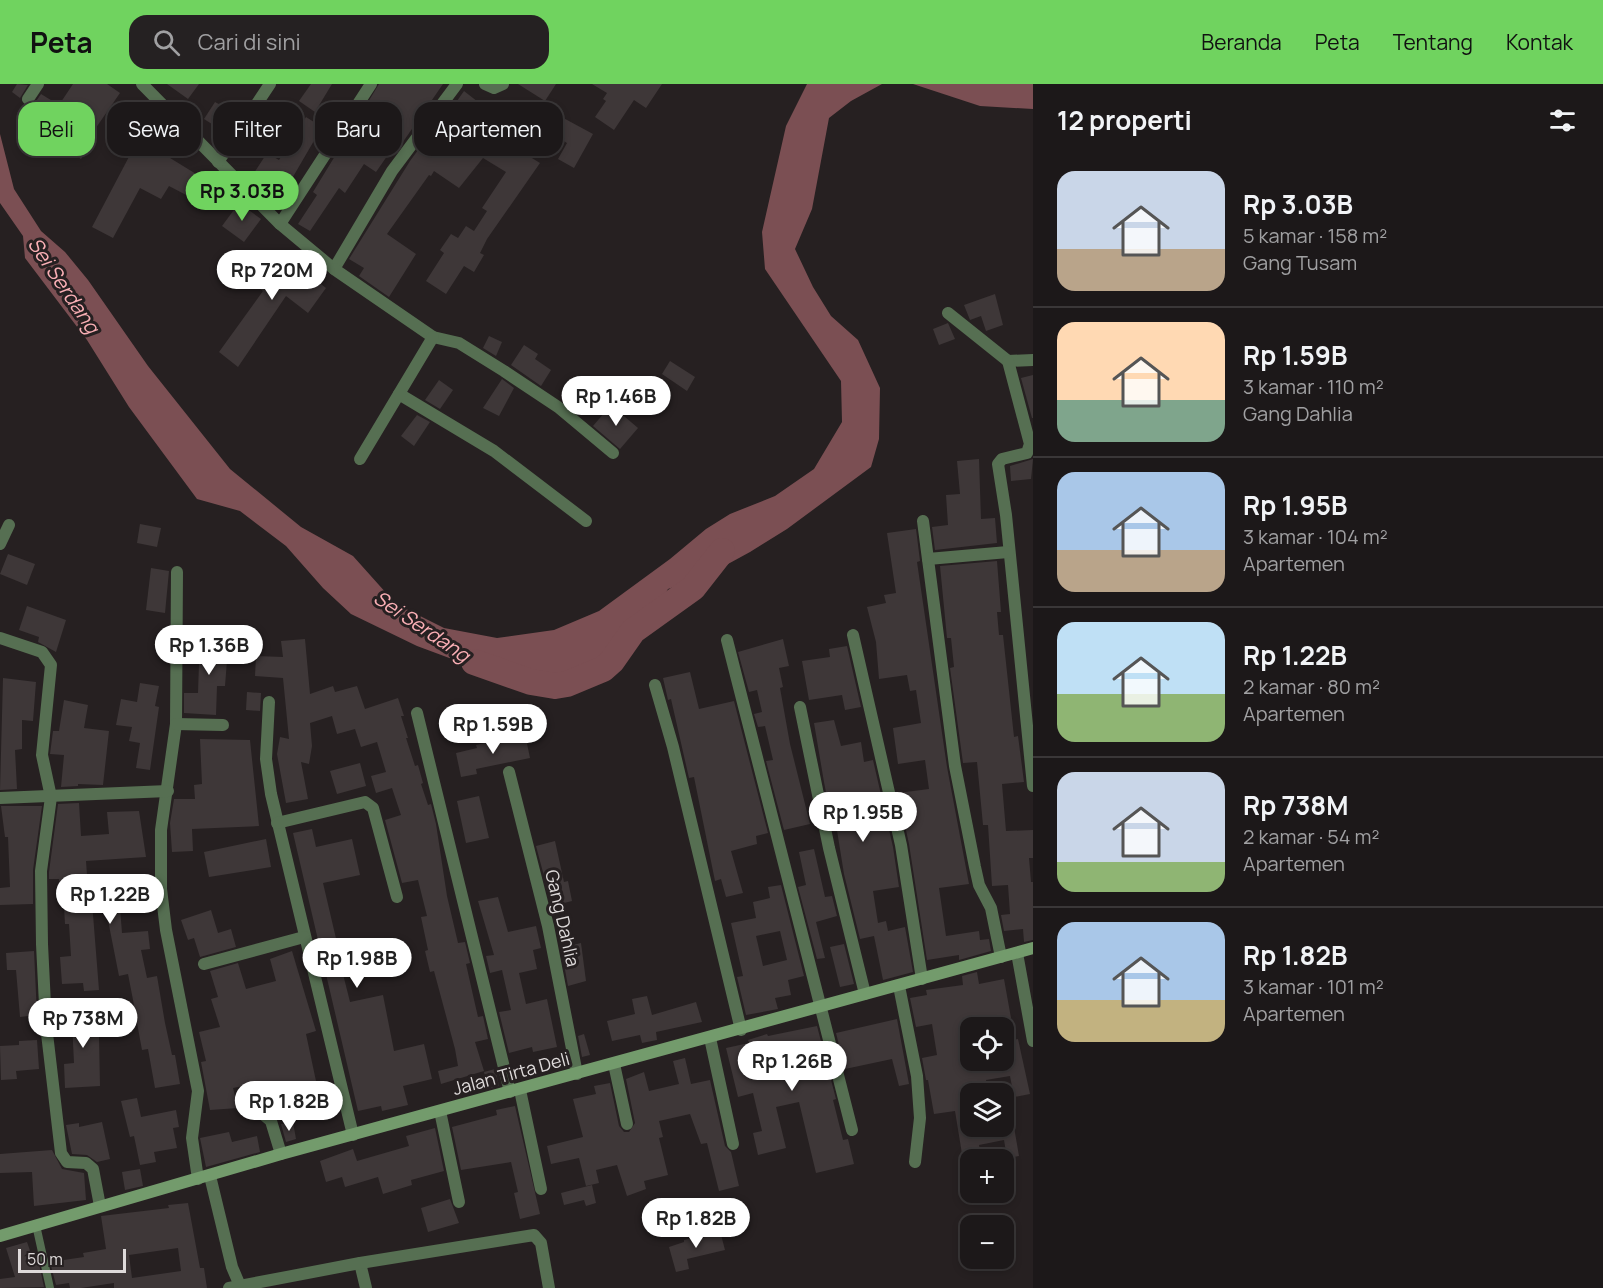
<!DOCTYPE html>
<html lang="id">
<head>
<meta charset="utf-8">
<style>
  :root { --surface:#1c1819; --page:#252122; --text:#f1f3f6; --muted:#a0a0a2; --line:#3a3738; --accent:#70d35f }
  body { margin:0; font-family:Manrope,sans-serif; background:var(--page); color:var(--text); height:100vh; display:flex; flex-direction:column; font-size:22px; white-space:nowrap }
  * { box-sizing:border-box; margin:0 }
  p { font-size:20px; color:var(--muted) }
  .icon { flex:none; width:33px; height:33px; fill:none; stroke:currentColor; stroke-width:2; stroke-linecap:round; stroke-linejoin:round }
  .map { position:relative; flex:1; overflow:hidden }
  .details { display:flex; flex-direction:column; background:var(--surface); width:570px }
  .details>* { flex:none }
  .top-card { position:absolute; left:18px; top:18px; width:570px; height:54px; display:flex; gap:12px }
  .fabs { position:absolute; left:960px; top:933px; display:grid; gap:12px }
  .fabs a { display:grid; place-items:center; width:54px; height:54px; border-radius:12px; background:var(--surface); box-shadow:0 3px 9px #0003,0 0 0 2px var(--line); font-size:30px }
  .scale { position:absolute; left:18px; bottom:15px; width:108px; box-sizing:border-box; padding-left:6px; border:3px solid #dedada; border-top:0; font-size:16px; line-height:21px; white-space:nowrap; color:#dedada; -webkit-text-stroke:4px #262021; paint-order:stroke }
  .price { position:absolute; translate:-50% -51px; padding:0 14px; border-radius:21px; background:#fff; color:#222; font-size:20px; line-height:39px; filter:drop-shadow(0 2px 3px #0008) }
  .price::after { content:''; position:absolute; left:50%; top:36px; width:18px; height:14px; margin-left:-9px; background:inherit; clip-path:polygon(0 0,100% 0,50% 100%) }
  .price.selected { background:var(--accent); color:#111 }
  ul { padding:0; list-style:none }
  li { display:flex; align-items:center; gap:18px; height:150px; padding:0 24px }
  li+li { border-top:2px solid var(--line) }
  li span { display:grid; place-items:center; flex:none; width:168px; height:120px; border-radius:18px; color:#555 }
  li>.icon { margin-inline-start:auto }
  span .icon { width:72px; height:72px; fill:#fffc; stroke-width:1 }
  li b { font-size:26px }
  h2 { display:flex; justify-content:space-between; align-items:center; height:72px; padding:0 24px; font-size:26px }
  .tag { padding:0 21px; border-radius:18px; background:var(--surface); box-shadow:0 3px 9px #0003,0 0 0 2px var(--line); font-size:21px; line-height:54px }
  .tag.selected { background:var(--accent); color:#111 }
  header { display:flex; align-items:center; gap:36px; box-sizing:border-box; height:84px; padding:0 30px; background:var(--accent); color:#111 }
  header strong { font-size:28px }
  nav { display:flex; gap:33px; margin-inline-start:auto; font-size:21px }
  .search { width:420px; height:54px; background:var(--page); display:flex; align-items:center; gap:15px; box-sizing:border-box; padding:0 21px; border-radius:18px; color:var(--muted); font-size:22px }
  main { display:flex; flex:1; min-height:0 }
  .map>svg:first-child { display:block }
  .water { fill:#7b4f53 }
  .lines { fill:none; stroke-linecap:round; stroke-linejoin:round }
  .river { stroke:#7b4f53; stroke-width:26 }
  .building { fill:#3e3738; fill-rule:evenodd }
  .lane { stroke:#566f52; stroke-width:8 }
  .street { stroke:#566f52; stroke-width:12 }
  .secondary { stroke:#739b6c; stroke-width:12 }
  .labels { text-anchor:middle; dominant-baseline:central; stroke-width:6; stroke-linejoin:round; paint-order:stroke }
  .street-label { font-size:18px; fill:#dedada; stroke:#262021 }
  .water-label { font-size:20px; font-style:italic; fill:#faafb5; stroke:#262021 }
</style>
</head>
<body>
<header>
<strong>Peta</strong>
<div class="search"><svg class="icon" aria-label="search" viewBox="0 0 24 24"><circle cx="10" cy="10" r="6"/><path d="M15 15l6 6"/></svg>Cari di sini</div>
<nav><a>Beranda</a><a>Peta</a><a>Tentang</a><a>Kontak</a></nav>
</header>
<main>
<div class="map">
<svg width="1033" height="1204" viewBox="0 0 1033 1204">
  <rect width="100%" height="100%" fill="#262021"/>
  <g class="water">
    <path d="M807,0H882L851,17L829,34L812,125L795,165L813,203L831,232L858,256L880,304L879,355L871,383L787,445L750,468L706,492L668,505L639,554L594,581L544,593L487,588L417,562L351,530L323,504L286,462L240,427L197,415L129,323L87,256L25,174L23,152L0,119V50L14,105L41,147L65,168L88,196L148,282L230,385L301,443L353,472L396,520L444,544L497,554L554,546L599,527L670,475L706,445L730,430L775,412L814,385L842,338L841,297L765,185L762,148L786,42Z"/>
    <path d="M913,0H1033V25L980,22Z"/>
  </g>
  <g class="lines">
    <path class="river" d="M474,578L531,598L555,602L567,600L603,585L612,577L633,547L693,504L722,467"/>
  </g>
  <g class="building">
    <path d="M17,0L28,1L20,14L12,8Z"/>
    <path d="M73,0H107L120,9L91,51L95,54L81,75L69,67L79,51L50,32L47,36L27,23L34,20L41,10L59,21Z"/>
    <path d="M167,0H199L188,15Z"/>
    <path d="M311,0H332L315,28L299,17Z"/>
    <path d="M379,0H443L396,68L392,65L376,88L364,80L345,109L339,104L310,147L298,140L317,111L313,108Z"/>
    <path d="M518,0H556L545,17Z"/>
    <path d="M592,0H662L646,24L634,16L614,46L595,33L606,17L603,15L607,9Z"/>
    <path d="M464,7L510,43L515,34L528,42L514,63L540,79L487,155L480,169L484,171L474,188L464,182L446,210L426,197L444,169L440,166L451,150L458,154L466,142L474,147L487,127L482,124L506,88L483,74L459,104L434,87L431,92L429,91L387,150L416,170L389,213L359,192L364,184L349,175L410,77L421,62L424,64Z"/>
    <path d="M215,18L226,24L215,42L204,35Z"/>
    <path d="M265,22L280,31L256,71L240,60Z"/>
    <path d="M556,30L593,50L574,84L558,75L567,59L546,46Z"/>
    <path d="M306,33L322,43L283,110L252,92L267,69L279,76Z"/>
    <path d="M141,50L160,60L157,66L201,93L190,113L169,102L161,115L140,104L113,154L92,143Z"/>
    <path d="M239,119L261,135L244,158L222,142Z"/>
    <path d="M266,168L282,180L290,169L306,180L302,185L326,204L308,229L286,212L238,283L219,268L263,207L247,195Z"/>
    <path d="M995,210L1003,241L986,247L981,232L970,236L964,221Z"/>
    <path d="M948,239L955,255L939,261L933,245Z"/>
    <path d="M489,252L502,258L496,272L483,264Z"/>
    <path d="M524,261L538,270L535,275L551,286L541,302L511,281Z"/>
    <path d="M670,277L695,293L687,307L662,290Z"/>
    <path d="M1033,291V334H1032L1021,294Z"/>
    <path d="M502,295L514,304L499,332L483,324Z"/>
    <path d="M439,296L453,306L440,325L425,316Z"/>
    <path d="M611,321L638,344L620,365L593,342Z"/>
    <path d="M417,331L430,338L414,362L401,352Z"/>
    <path d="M979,375L981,435L995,434L997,459L935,466L932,443L948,441L946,411L960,410L957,377Z"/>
    <path d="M1033,375L1031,395L1011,397L1010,382Z"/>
    <path d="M140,440L161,444L157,463L137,459Z"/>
    <path d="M916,445L920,477L917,478L947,683L969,800L939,804L946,852L979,847L980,856L989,855L991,867L959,876V871L927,876L909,760L898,709L929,705L925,676L898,680L893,644L921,639L916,606L910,607L907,591L879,595L876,558L867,523L886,519L884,511L896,509L887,449Z"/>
    <path d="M8,470L35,480L27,501L0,490Z"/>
    <path d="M997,477L1001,528H997L999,551H1003L1014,653L1018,652L1024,698L1002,700L1006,747L1033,746V774H1029L1031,798H1033V856L1024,858L1023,845L1004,847L1001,831L1010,830L1008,801L992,802L988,741H983L977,678L963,679L950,584L954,583L951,554H947L940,482Z"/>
    <path d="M151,484L169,487L165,529L146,526Z"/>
    <path d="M27,522L66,536L56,568L38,558L39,553L19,546Z"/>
    <path d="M205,549L229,551L225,602H217L216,631L184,629V609H198L199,579H203Z"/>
    <path d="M305,555L310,610L333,602L335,608L357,602L365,625L398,614L404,632H401L408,654H406L415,682L418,681L423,699L421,700L428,721L431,720L436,740L447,812L458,859L465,858L470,879L466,880L475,920L478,933L483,932L488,955L475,958L484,987L441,1000L438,987L458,982L455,965L434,887L430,888L425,867L428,866L421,833L427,832L418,796L402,799L385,736L401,731L392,704L376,709L371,692L386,688L377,658L361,663L355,645L337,650L332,632L310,639L312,662L309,680L301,678L308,715L286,719L277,670L280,653L289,655L283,594L255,592L256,572L283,573L281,557Z"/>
    <path d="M783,555L789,582L779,584L783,603L780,604L790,660L810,740L784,746L766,677L773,676L765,642L758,643L754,630L762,628L757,606L749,608L738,568Z"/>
    <path d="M847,562L861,623L845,626L842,611L809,616L802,577L830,573L829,565Z"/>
    <path d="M690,588L699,625L734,617L768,749L756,752L757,760L731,767L743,809L726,813L721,795L715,797L694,693L689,694L671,615L668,616L663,594Z"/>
    <path d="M3,594L36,598L33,637L22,636V665L15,666L17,705L0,706Z"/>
    <path d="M140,599L159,602L155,622L159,623L150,686L136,684L140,659L129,657L132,643L116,641L121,615L137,618Z"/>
    <path d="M247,608L261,609L260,627L246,626Z"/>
    <path d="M64,616L88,621L84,644L109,647L103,701L78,700V702L61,703L64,671L50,670L53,647H59Z"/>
    <path d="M834,636L841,662L861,658L864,678L873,676L893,763L899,803L873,807L878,839L886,837L888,847L905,843L913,888L883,896L874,852L860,855L844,790L835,734H831L824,698L814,639Z"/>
    <path d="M525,650L530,674L476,685L477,690L461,693L456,669L477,664L476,661Z"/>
    <path d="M200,655L250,656L259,742L192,745L193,767L172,768L170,739L174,715H195L194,701L202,700Z"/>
    <path d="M360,679L366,702L337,710L330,687Z"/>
    <path d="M479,712L489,754L466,759L457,717Z"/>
    <path d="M79,719L81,752L109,750L107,728L139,727L146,773L86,777L88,805L144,801L146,821L120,823L122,849L148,847L150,865L141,866L147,894L157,892L165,939L172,971H175L180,1000L155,1004L148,965L142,966L137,939L129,940L126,923L134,921L128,890L119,892L104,816L92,818L99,906L84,907L83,899L62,900L60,873L71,872L69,840H65L63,806H60L59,795H49V788L58,720Z"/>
    <path d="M1,722H42L33,786V820L0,821V804L10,803L8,753H5Z"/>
    <path d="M312,745L316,763L352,755L360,791L323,799L338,863L377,854L382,877L342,886L350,918L383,911L394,967L424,960L432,995L403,1002L408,1021L382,1027L381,1022L358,1027L293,749Z"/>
    <path d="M266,755L271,783L209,793L204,768Z"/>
    <path d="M555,757L564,798L568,797L572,817L552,822L536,762Z"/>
    <path d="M814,765L825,813L832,812L837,832L816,838L825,874L817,875L798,803L806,801L799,768Z"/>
    <path d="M781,801L804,892L788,896L791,911L775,914L778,925L746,931L737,893L743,892L731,839L756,834L753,818L770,814L768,803ZM780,847L787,876L763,882L756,852Z"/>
    <path d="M498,813L508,848L536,842L541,864L533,866L537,885L519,889L526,920L547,915L557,963L533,968L532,963L509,969L499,928L511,926L502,886L490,889L486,872L494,871L478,817Z"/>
    <path d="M211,826L218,849L231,845L236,863L200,873L194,854L188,856L181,836Z"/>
    <path d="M581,859L586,897L568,902L561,864Z"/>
    <path d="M844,860L854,900L840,903L830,863Z"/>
    <path d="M34,867L37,931L20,933L16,886H7L6,869Z"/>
    <path d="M292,867L316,947L306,950L316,997L274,1007L276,1016L264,1019L259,999L233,1004L238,1024L210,1026L201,978L206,977L199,948L220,943L211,915L218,913L210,887L238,879L246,905L276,897L270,875Z"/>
    <path d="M977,888L979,900L1004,895L1011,934L970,941V976H1004V958L1018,955L1030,1010L1014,1013L1010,992L986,996L989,1010H970V1042H997V1045L1014,1043L1019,1072L1007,1074L1004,1056L979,1061L982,1076H963L955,1027L934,1030L928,996H926L922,974L937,971L932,940L916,943L910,914L927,911L926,906L963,901L962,892Z"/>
    <path d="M647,912L652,931L696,918L702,938L656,948L657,956L642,959L640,951L612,957L607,937L635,930L632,915Z"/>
    <path d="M91,920L93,952H99L100,1002L65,1004L64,980L74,979L72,938L65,939L64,922Z"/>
    <path d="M897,935L909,1000L899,1002L892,975L845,985L836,949Z"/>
    <path d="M817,942L836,1015L833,1016L843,1056L848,1055L854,1080L816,1089L799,1018L776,1023L786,1064L758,1071L753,1049L762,1047L753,1009L738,1013L726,964L749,959L748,956L767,950L768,952Z"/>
    <path d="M584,950L590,971L582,973L578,952Z"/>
    <path d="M37,956L39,985L16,987L17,995L1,996L0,962L19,961V957Z"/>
    <path d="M685,974L691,1000L710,996L725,1062L731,1068L739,1102L719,1107L707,1059L701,1060L690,1030L659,1037L663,1053L659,1054L668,1091L644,1097L646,1105L627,1112L617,1081L596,1086L599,1099L586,1102L579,1074L551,1080L547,1062L583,1053L573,1015L596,1010L594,1002L610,999L619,1042L624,1048H629L635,1039L626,995L644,988L649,1007L679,1000L673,977Z"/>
    <path d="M495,985L499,1002L488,1005L484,988Z"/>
    <path d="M137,1014L141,1033L176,1026L179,1043L173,1044L177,1064L154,1068L156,1078L140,1081L134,1052L130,1053L121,1017Z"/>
    <path d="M515,1022L540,1130L520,1135L514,1109L518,1108L511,1078L461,1086L452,1043L497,1031L496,1026Z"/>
    <path d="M102,1038L110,1075L97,1078L87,1071L72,1070L66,1041L79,1039V1043Z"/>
    <path d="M293,1038L296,1055L286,1058L281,1040Z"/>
    <path d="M435,1044L444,1087L411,1096L412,1101L383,1110L378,1093L345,1103L342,1093L326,1098L320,1077L353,1065L357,1077L409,1062L406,1052Z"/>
    <path d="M229,1048L232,1058L257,1052L260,1068L206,1083L200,1054Z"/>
    <path d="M52,1066L62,1085L84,1089L86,1116L34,1122L32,1088L0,1089V1070Z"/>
    <path d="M140,1085L143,1102L125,1106L122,1088Z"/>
    <path d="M592,1101L596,1119L586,1122L584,1116L564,1121L561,1109Z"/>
    <path d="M450,1115L459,1139L428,1148L421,1124Z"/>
    <path d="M669,1115L672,1128L648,1134L645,1121Z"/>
    <path d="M188,1119L200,1184H204L207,1204H114V1199L81,1204H70L69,1199L56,1201L50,1178L84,1173L83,1169L106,1165L101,1132L169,1124L168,1121ZM178,1164L181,1187L132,1194L129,1171Z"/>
    <path d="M720,1147L725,1166L687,1175L689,1185L676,1188L669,1163L684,1158V1156Z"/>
    <path d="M27,1158L35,1181L39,1180L44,1203L0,1204V1195L15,1193L6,1164Z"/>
  </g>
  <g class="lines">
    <path class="lane" d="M36,1141L50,1204"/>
    <g class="street">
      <path d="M142,0L280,140L334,185L392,87L457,0"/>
      <path d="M485,0L494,4L503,0"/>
      <path d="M28,15L38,0"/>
      <path d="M218,78L270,0"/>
      <path d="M280,140L371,0"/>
      <path d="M334,185L433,253L459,259L504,287L558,323L613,369"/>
      <path d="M948,229L1008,277L1033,276"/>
      <path d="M1008,277L1030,360L1027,369L1002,375L998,380L1006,431L1033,702"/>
      <path d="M399,310L494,367L586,437"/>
      <path d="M360,375L433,253"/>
      <path d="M923,437L955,682L975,783L979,801L991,824L1001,873"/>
      <path d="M0,460L9,441"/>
      <path d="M928,475L1008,468"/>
      <path d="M177,488L176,640L161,746V805L166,846L198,1007L192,1054L198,1095"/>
      <path d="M853,551L901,761L922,895"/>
      <path d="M0,554L42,568L51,581L42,671L51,713L41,787L42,860L46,941L61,1069L67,1078L86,1079L93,1085L100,1122"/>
      <path d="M727,556L852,1046"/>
      <path d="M655,601L673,663L741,946"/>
      <path d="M269,618L266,675L271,710L353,1051"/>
      <path d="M800,623L829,764L865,910"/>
      <path d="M417,629L510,1008"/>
      <path d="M176,640L223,641"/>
      <path d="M509,688L548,842L577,990"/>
      <path d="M0,714L168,707"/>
      <path d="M277,739L365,718L373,724L397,813"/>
      <path d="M1017,869L1033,957"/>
      <path d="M204,880L304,853"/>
      <path d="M899,902L917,992L920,1034L915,1078"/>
      <path d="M710,954L733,1060"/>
      <path d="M614,980L627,1040"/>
      <path d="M520,1006L541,1105"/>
      <path d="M252,1021L271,1037L281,1070"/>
      <path d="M440,1027L459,1118"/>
      <path d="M210,1092L232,1183L241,1204"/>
      <path d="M360,1179L366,1204"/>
      <path d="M229,1204L360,1179L534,1151L541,1159L549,1204"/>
    </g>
    <path class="secondary" d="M0,1152L281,1070L1033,864"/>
  </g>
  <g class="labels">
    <g class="street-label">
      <text transform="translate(563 834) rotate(77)">Gang Dahlia</text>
      <text transform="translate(511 989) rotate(-15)">Jalan Tirta Deli</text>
    </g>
    <g class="water-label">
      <text transform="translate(64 201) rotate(56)">Sei Serdang</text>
      <text transform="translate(422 542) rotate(34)">Sei Serdang</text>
    </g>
  </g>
</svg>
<div class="fabs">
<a><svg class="icon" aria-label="locate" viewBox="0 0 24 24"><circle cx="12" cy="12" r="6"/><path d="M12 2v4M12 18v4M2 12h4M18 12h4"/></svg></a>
<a><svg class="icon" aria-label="layers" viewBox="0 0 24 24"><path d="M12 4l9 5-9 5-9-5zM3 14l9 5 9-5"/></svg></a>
<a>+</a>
<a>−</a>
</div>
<div class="scale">50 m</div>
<b class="price selected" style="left:242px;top:138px">Rp 3.03B</b>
<b class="price" style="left:272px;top:217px">Rp 720M</b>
<b class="price" style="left:616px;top:343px">Rp 1.46B</b>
<b class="price" style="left:209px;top:592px">Rp 1.36B</b>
<b class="price" style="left:493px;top:671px">Rp 1.59B</b>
<b class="price" style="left:863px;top:759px">Rp 1.95B</b>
<b class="price" style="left:110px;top:841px">Rp 1.22B</b>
<b class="price" style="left:357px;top:905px">Rp 1.98B</b>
<b class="price" style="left:83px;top:965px">Rp 738M</b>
<b class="price" style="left:792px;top:1008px">Rp 1.26B</b>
<b class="price" style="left:289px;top:1048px">Rp 1.82B</b>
<b class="price" style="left:696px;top:1165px">Rp 1.82B</b>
<div class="top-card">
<a class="tag selected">Beli</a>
<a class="tag">Sewa</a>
<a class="tag">Filter</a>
<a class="tag">Baru</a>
<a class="tag">Apartemen</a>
</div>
</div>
<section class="details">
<h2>12 properti<svg class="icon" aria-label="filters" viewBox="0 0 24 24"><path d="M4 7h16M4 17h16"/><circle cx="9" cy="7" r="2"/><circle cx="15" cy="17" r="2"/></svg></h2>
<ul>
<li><span style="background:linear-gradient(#c9d6e8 65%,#b9a48a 0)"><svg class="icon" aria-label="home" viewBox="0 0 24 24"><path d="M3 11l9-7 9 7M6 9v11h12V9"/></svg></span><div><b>Rp 3.03B</b><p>5 kamar · 158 m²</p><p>Gang Tusam</p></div></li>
<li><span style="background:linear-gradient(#ffd9b3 65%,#7fa58c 0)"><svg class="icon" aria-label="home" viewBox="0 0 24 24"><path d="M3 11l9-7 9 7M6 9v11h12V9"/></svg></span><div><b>Rp 1.59B</b><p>3 kamar · 110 m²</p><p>Gang Dahlia</p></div></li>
<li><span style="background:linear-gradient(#a9c7e8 65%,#b9a48a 0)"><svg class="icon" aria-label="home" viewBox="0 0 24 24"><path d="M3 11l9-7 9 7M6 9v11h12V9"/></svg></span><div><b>Rp 1.95B</b><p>3 kamar · 104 m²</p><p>Apartemen</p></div></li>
<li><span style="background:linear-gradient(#bfe0f5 60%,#8fb573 0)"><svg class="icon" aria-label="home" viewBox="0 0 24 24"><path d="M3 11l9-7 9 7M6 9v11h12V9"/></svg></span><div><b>Rp 1.22B</b><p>2 kamar · 80 m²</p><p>Apartemen</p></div></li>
<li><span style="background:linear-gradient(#c9d6e8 75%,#8fb573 0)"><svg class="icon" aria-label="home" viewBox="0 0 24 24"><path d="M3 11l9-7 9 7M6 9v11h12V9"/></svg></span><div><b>Rp 738M</b><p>2 kamar · 54 m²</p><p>Apartemen</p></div></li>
<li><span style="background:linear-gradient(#a9c7e8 65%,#c2b280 0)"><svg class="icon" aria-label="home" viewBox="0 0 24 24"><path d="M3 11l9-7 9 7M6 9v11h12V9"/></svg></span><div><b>Rp 1.82B</b><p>3 kamar · 101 m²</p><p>Apartemen</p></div></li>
</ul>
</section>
</main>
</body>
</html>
